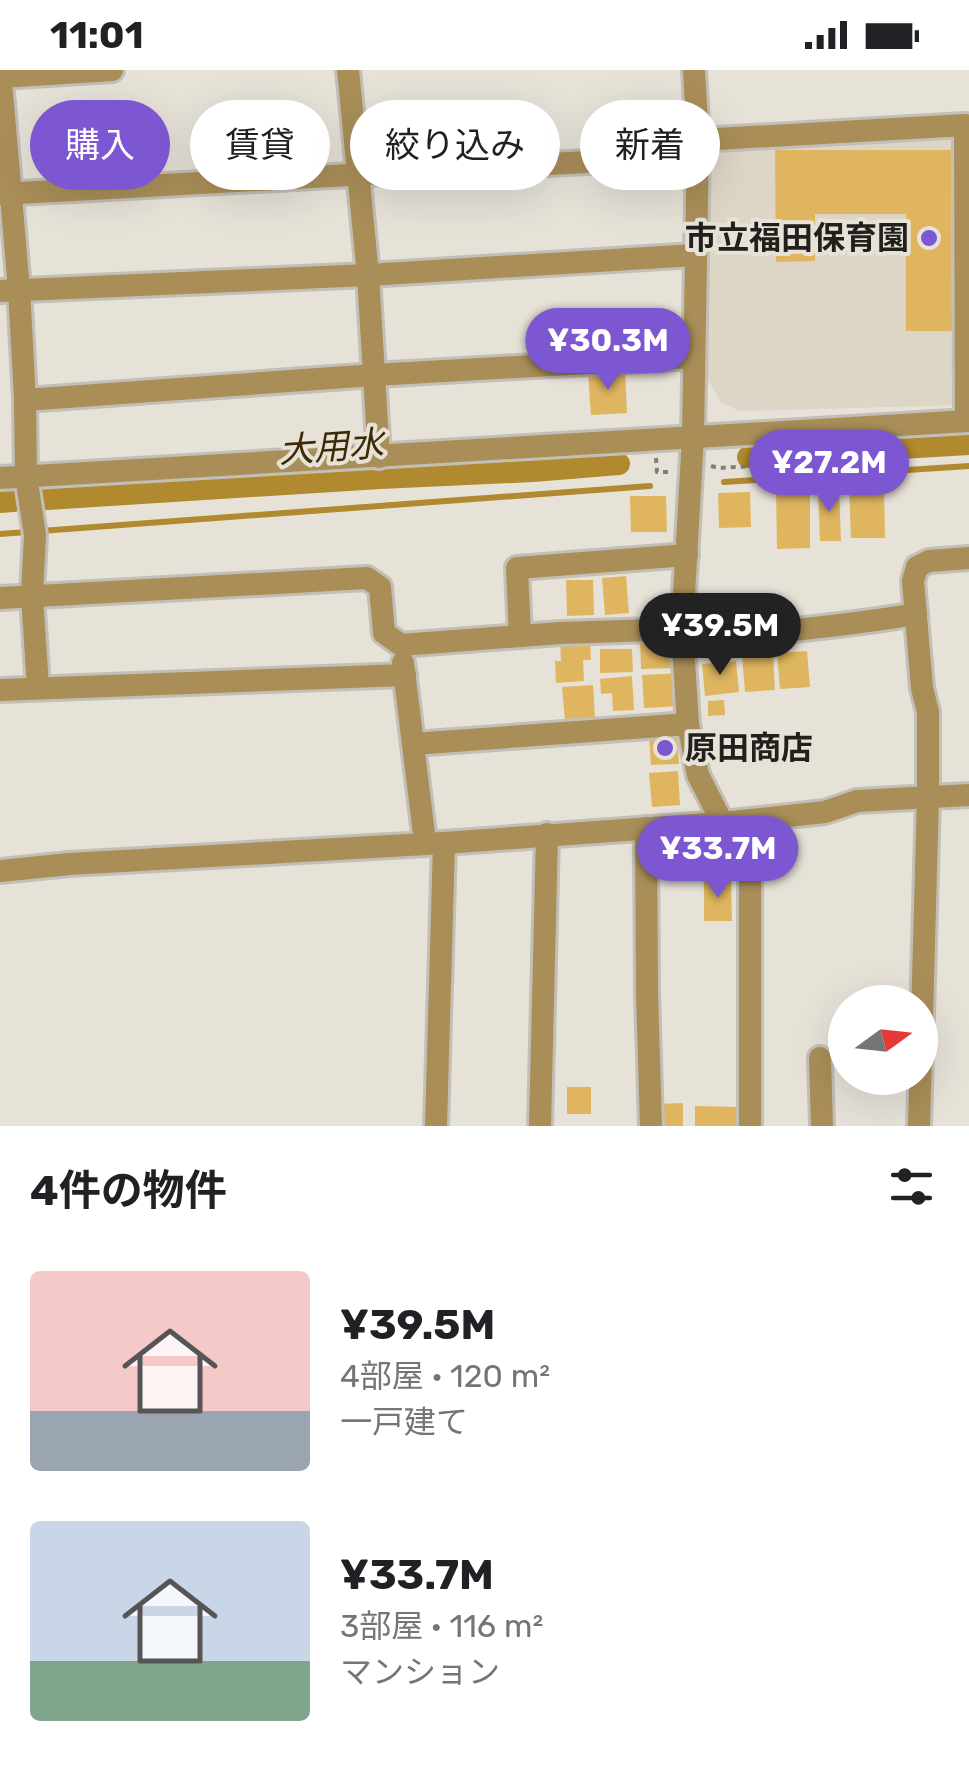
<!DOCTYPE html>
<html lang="ja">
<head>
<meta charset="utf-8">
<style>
  :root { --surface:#fff; --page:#f6f6f6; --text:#202124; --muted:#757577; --accent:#7d57d1 }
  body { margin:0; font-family:Rubik,"Noto Sans JP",sans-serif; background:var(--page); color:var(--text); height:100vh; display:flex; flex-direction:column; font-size:38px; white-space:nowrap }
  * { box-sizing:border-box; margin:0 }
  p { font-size:32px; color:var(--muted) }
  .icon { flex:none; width:55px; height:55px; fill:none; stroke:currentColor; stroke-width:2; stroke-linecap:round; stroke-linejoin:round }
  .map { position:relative; height:1056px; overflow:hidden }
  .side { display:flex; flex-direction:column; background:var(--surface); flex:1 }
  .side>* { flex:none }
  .top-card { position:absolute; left:30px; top:30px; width:910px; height:90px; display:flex; gap:20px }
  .needle { width:65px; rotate:75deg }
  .controls { position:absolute; left:828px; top:915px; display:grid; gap:20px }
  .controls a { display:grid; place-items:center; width:110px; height:110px; border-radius:50%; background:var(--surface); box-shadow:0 10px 40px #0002; font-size:50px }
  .price { position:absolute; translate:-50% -85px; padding:0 22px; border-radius:35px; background:var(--accent); color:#fff; font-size:32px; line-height:65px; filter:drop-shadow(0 2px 5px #0008) }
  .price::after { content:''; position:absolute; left:50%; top:60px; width:30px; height:22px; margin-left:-15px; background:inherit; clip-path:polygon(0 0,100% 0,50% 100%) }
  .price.active { background:#222; color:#fff }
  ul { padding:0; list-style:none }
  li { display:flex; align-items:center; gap:30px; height:250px; padding:0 30px }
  li span { display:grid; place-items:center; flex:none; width:280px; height:200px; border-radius:10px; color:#555 }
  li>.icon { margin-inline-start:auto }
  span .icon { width:120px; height:120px; fill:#fffc; stroke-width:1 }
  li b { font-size:42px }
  h2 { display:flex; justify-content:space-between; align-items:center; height:120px; padding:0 30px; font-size:42px }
  .pill { padding:0 35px; border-radius:45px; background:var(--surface); box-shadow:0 10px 40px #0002; font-size:35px; line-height:90px }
  .pill.active { background:var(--accent); color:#fff }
  .status { display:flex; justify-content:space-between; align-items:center; height:70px; padding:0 50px; background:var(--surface); direction:ltr }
  .status svg { height:28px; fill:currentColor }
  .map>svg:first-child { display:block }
  .built { fill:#ddd5c5 }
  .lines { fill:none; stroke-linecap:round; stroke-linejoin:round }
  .stream { stroke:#b1892e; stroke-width:6 }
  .canal { stroke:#b1892e; stroke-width:22 }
  .building { fill:#dfb65f }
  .minor-casing { stroke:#c3bfb6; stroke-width:28 }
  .path { stroke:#817e78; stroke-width:4; stroke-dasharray:5 5; stroke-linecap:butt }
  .minor { stroke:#a98e58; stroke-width:22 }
  .poi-dot { fill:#7d57d1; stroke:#e6e2d8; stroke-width:4 }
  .labels { text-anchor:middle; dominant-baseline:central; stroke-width:8; stroke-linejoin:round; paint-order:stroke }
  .poi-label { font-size:32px; font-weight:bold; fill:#22201d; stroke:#e6e2d8; text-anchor:end }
  .water-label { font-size:35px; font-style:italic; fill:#3b2a03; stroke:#e6e2d8 }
</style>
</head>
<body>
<div class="status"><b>11:01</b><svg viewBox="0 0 49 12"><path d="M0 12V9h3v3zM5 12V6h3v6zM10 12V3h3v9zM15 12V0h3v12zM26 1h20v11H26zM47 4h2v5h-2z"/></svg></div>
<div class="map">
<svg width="969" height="1056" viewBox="0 0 969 1056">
  <rect width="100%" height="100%" fill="#e6e2d8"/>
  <path class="built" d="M954,65L961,335L739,341L721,332L708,310L701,71Z"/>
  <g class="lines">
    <g class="stream">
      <path d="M724,412L969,396"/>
      <path d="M0,464L650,416"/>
    </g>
    <g class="canal">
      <path d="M748,387L969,374"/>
      <path d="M47,429L380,408L533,401L619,394"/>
      <path d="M0,432L13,431"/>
    </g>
  </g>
  <g class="building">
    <path d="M775,80H951L952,261H906V144H815V191L776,192Z"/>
    <path d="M625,300L627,343L591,345L588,303Z"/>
    <path d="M849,416H884L885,468H851Z"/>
    <path d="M818,419H839L841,471H820Z"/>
    <path d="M776,420H810V478L777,479Z"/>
    <path d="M750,422L751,457L719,458L718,423Z"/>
    <path d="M630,426H666L667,462H631Z"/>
    <path d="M626,506L629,543L605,545L602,508Z"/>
    <path d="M566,510H593L594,545L567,546Z"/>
    <path d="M678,568L679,598L641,599L640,569Z"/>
    <path d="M590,571L591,590H583L584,611L556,613L555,591H561L560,572Z"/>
    <path d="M600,579H632L633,602L600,603Z"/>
    <path d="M807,581L810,617L780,619L777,583Z"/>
    <path d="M773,584L775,620L745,622L742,586Z"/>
    <path d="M736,591L739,622L705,626L702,594Z"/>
    <path d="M681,603L682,636L644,638L642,605Z"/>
    <path d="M632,606L634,640L613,641L612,623L601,624L600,609Z"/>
    <path d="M593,615L595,648L565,651L562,617Z"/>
    <path d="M724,630L725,645L708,646V631Z"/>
    <path d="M677,663L679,694L651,695L649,664Z"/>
    <path d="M678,701L680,735L652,737L649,703Z"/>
    <path d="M704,810H731L732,851H704Z"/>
    <rect x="567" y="1017" width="24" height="27"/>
    <path d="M683,1033V1056H657V1034Z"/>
    <path d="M695,1036L739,1037V1056H695Z"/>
  </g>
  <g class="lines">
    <g class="minor-casing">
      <g id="minor">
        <path d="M0,0L19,219L25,330L26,406L35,465L32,525L38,618"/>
        <path d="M348,0L368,205L379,387"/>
        <path d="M694,0L698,70L693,367L682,559L688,654L698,705L750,807V1056"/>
        <path d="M0,7L112,0"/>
        <path d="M698,70L965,55L966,351"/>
        <path d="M0,124L697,86"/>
        <path d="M0,221L368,205L695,185"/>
        <path d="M25,330L374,305L694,287"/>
        <path d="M0,408L969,351"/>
        <path d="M0,528L367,508L380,517L384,563L401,575L560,563L682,559"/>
        <path d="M520,566L517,498L687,485"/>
        <path d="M683,570C762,564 838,557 916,544"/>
        <path d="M403,593L425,772"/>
        <path d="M0,620L405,605"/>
        <path d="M413,674L688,654"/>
        <path d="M646,758L647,922L651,1056"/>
        <path d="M0,801L69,794L444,773L722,753L825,742L857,731L969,725"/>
        <path d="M820,988L822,1056"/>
        <path d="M436,1056L444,773"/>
        <path d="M540,1056L547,764"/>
        <path d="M919,1056L928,727V642L922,618L913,511L917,497L929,491L969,488"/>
      </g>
    </g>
    <g class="path">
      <path d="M656,388L657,402H668"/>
      <path d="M711,396L719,398L905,387"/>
    </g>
    <use href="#minor" class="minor"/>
  </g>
  <g class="poi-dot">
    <circle cx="929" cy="168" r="10"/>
    <circle cx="665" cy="678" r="10"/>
  </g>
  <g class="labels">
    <g class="poi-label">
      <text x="909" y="168">市立福田保育園</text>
      <text x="685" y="678" text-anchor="start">原田商店</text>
    </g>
    <g class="water-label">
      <text transform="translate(331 377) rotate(-4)">大用水</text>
    </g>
  </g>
</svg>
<div class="controls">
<a><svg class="needle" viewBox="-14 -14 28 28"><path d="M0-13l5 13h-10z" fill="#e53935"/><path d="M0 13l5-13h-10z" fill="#757577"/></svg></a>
</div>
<b class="price" style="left:608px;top:323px">¥30.3M</b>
<b class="price" style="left:829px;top:445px">¥27.2M</b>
<b class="price active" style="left:720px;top:608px">¥39.5M</b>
<b class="price" style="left:718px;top:831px">¥33.7M</b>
<div class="top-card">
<a class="pill active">購入</a>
<a class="pill">賃貸</a>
<a class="pill">絞り込み</a>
<a class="pill">新着</a>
</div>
</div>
<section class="side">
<h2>4件の物件<svg class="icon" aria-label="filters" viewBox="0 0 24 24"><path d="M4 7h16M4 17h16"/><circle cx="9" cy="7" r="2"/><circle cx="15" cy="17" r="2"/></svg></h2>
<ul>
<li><span style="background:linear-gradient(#f6c9c9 70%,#9aa5b1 0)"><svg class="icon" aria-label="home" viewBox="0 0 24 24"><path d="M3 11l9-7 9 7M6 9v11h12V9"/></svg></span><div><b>¥39.5M</b><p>4部屋 · 120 m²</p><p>一戸建て</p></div></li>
<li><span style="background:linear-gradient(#c9d6e8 70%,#7fa58c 0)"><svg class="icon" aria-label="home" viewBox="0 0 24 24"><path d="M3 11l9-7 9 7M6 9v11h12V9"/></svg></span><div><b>¥33.7M</b><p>3部屋 · 116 m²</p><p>マンション</p></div></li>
</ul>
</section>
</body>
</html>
